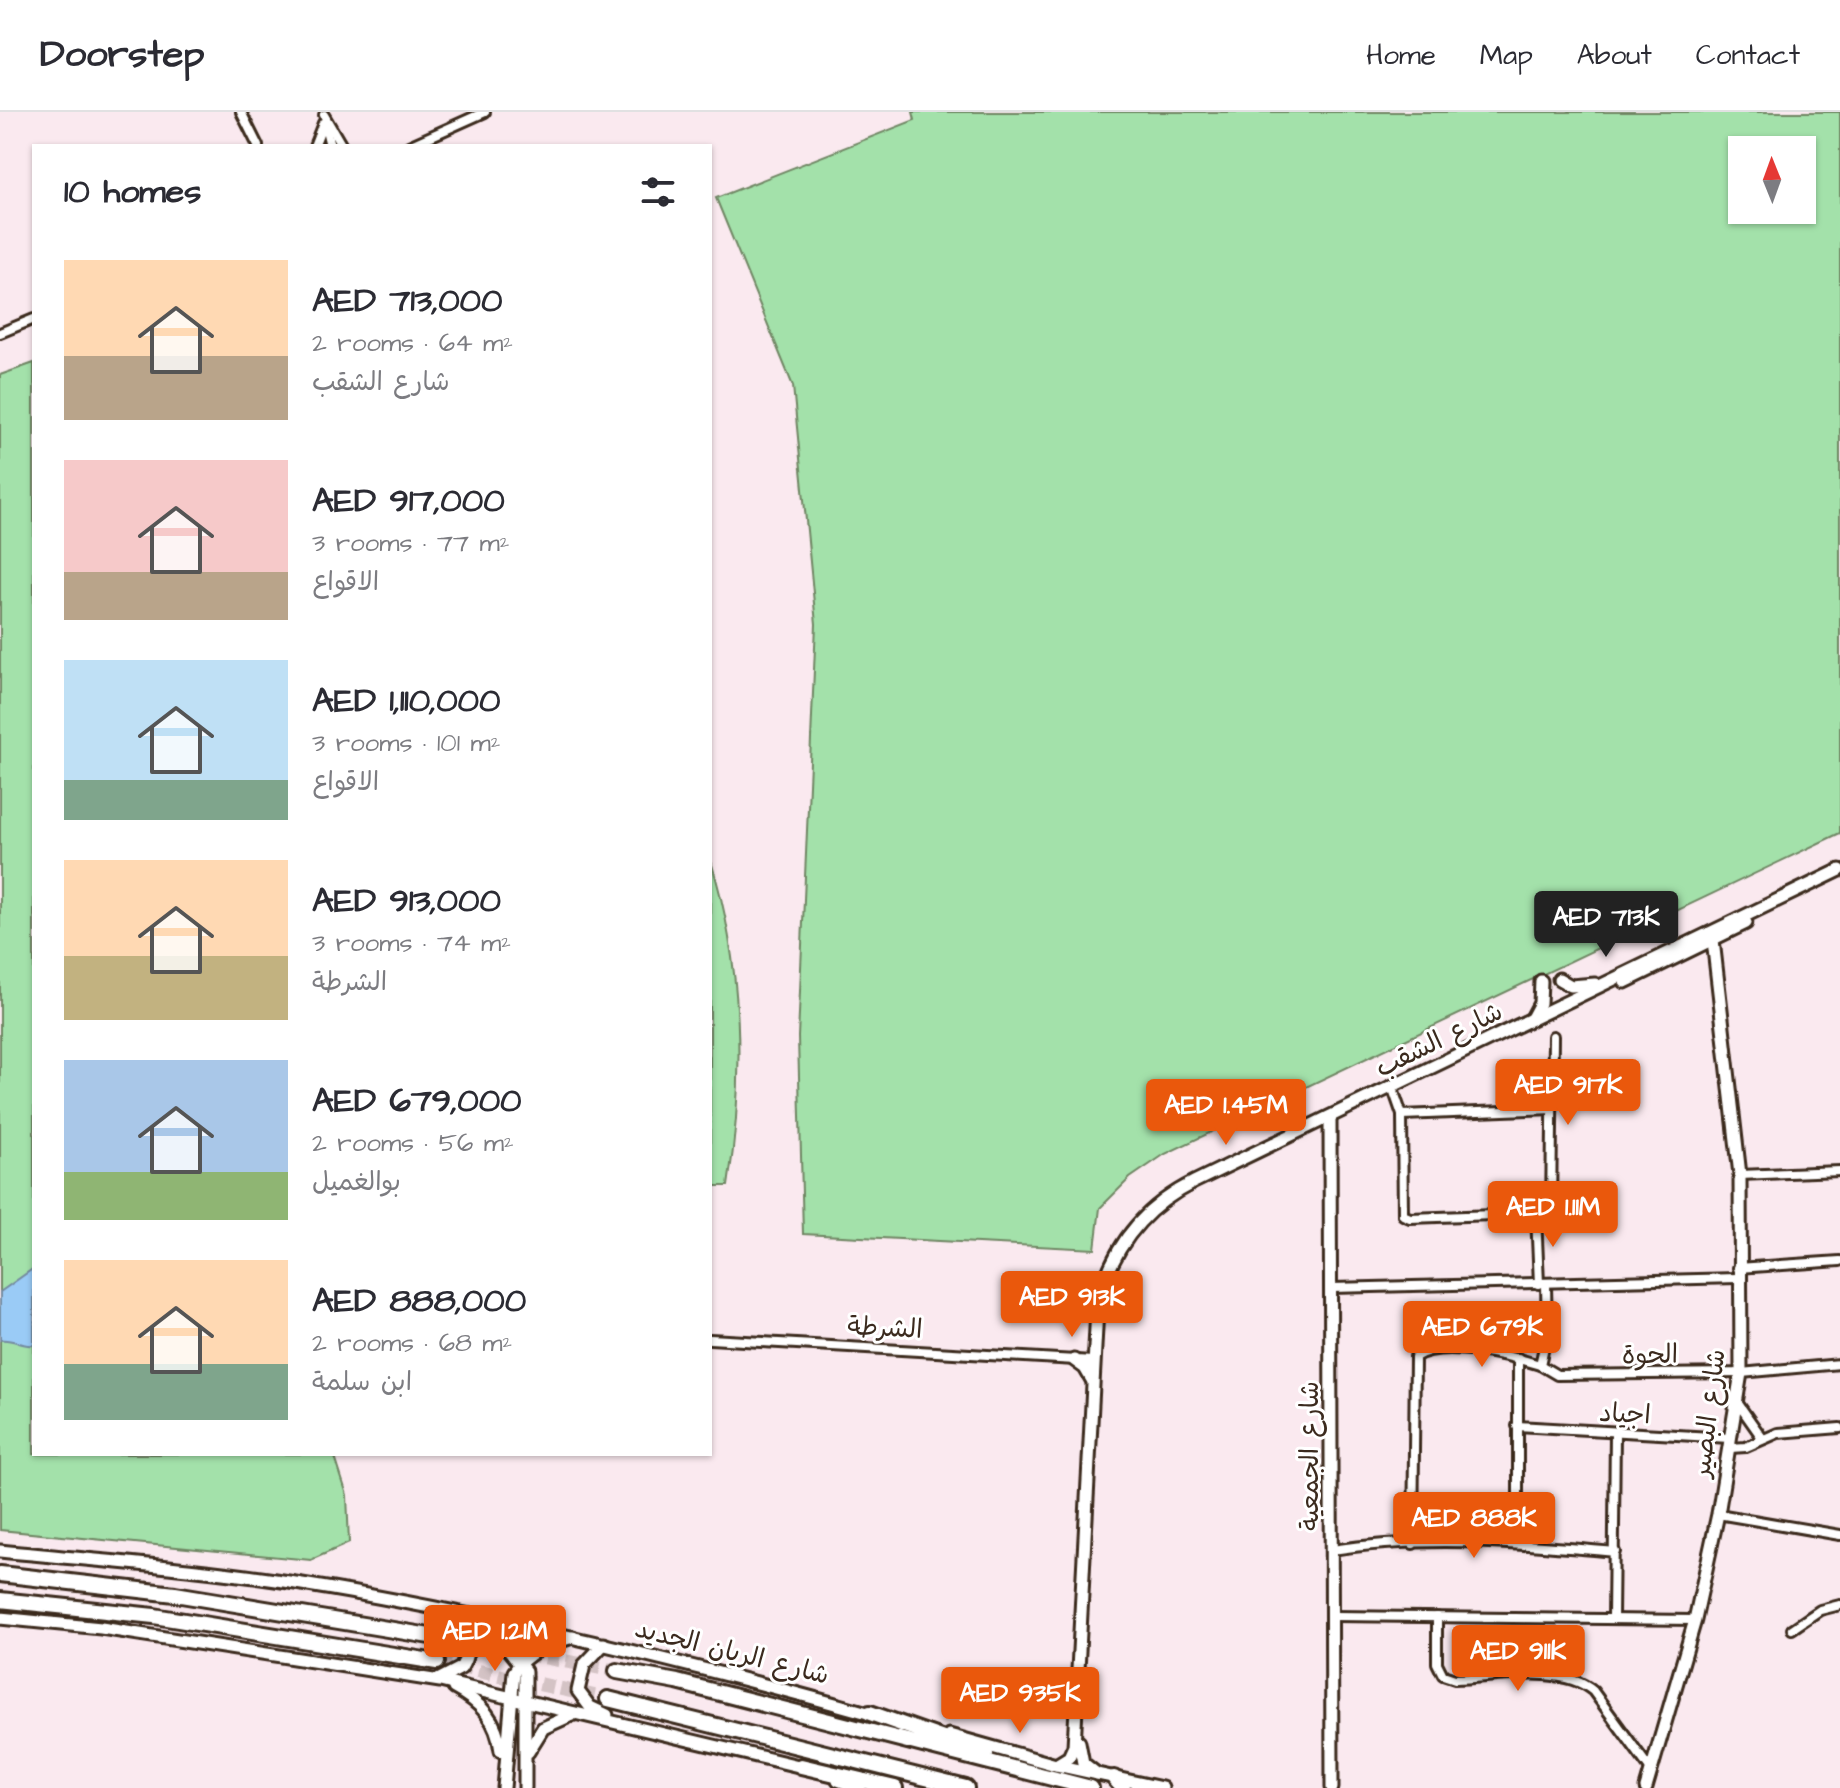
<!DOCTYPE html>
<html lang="en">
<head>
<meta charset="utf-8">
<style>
  :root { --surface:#fff; --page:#f2f2f3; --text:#2b2b33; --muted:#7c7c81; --line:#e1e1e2; --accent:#ea580c }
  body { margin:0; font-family:"Architects Daughter","Playpen Sans Arabic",sans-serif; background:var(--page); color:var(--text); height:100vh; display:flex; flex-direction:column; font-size:30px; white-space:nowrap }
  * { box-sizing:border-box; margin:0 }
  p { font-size:26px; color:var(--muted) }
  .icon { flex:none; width:44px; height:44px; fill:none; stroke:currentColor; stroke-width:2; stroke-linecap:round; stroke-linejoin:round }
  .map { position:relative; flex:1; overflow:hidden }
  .sheet { position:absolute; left:32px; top:32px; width:680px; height:1312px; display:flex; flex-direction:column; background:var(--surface); border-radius:0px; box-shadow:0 2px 6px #0004 }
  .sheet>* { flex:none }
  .needle { width:52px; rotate:359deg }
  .buttons { position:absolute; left:1728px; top:24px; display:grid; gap:16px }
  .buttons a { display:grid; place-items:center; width:88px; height:88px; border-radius:0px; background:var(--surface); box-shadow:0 2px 6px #0004; font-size:40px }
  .price { position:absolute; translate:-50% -68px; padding:0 18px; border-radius:8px; background:var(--accent); color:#fff; font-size:26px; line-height:52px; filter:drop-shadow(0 2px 4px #0008) }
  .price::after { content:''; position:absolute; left:50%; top:48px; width:24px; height:18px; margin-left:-12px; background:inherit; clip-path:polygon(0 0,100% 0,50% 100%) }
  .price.current { background:#222; color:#fff }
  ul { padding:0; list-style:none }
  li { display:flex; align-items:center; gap:24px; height:200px; padding:0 32px }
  li span { display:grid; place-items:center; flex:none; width:224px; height:160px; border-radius:0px; color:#555 }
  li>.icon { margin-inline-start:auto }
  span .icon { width:96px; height:96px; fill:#fffc; stroke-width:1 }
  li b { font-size:34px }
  h2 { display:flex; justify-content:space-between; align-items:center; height:96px; padding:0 32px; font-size:34px }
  header { display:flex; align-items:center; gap:48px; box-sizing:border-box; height:112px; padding:0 40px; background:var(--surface); border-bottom:2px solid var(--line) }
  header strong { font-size:38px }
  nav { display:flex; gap:44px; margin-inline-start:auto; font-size:28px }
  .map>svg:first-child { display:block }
  .green { fill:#a3e1aa; stroke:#6f8664; stroke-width:2; fill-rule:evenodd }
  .water { fill:#9acbf6; stroke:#748ba0; stroke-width:2 }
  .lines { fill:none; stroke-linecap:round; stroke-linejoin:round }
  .highway-tunnel { stroke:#d4c3c5; stroke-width:14; stroke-dasharray:14 7; stroke-linecap:butt }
  .street-casing { stroke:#3b2a1e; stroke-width:14 }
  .secondary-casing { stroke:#3b2a1e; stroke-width:17 }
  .highway-casing { stroke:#3b2a1e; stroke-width:20 }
  .street { stroke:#fff; stroke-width:8 }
  .secondary { stroke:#fff; stroke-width:11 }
  .highway { stroke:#fff; stroke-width:14 }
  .labels { text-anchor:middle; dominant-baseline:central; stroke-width:6; stroke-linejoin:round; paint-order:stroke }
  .street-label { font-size:26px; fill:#3b2a1e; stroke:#fff }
</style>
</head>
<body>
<header>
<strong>Doorstep</strong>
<nav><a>Home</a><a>Map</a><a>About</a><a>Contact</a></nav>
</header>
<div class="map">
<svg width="1840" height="1676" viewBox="0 0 1840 1676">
  <rect width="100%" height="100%" fill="#fae9ef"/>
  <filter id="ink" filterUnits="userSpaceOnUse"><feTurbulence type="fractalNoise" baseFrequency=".0125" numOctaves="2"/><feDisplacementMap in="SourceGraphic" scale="16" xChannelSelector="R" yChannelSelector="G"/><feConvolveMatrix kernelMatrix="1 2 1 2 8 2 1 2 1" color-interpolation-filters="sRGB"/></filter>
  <g filter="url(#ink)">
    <g class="green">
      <path d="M913,0H1840V721L1165,1042L1130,1066L1100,1096L1095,1137L803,1122L798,925L816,512L793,274L716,86L915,8ZM1742,38H1802V98H1742Z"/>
      <path d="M34,251V1342H334L347,1383L349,1431L311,1448L0,1418V263Z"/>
      <path d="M710,746C743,851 745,966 728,1074H710Z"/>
    </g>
    <path class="water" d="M34,1156V1233C21,1235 14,1226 0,1228V1180Z"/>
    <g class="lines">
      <g class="highway-tunnel">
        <path d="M442,1526L617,1559"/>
        <path d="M437,1550L608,1587"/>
      </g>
      <g class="street-casing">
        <g id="street">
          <path d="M241,0L258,34"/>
          <path d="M324,3L342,34"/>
          <path d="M325,13L330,34"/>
          <path d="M314,34L323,11"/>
          <path d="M409,34L485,0"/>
          <path d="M0,221L34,207"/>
          <path d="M1394,980L1402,1003L1403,1103L1410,1106L1551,1101L1553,924"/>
          <path d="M1402,1003L1552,997"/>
          <path d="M1740,1063L1840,1059"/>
          <path d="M1536,1102L1539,1172"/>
          <path d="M1738,1156L1840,1149"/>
          <path d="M1546,1172L1547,1221L1540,1253L1557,1263L1741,1261L1840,1252"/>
          <path d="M1331,1176L1738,1166"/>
          <path d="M710,1227L1093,1249"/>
          <path d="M1737,1290L1763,1327"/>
          <path d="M1517,1314L1730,1326"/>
          <path d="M1730,1336L1746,1335L1778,1321L1840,1316"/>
          <path d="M1718,1402L1840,1423"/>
          <path d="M1413,1432L1415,1245C1441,1227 1511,1244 1540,1253"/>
          <path d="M1518,1432V1246"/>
          <path d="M1332,1438C1425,1423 1522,1432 1615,1440"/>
          <path d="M1333,1504L1695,1508"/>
          <path d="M1437,1505V1551L1443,1563L1455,1567C1496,1566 1562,1552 1593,1579L1650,1657"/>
          <path d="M1613,1507L1615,1322"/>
          <path d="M1792,1517L1820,1498L1840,1493"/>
        </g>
      </g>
      <g class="secondary-casing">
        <g id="secondary">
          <path d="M1559,867L1571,874L1595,872"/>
          <path d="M1625,870L1746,811"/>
          <path d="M1532,906L1540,891L1541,869"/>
          <path d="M1330,1005L1332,1676"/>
          <path d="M1074,1248L1085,1256L1092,1268"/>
          <path d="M0,1439C100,1449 202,1456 302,1472C495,1503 686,1550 875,1603"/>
          <path d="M471,1503L506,1535L525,1559V1676"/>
          <path d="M0,1506L101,1516L440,1569L807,1656"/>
          <path d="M604,1532L584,1553L578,1579L590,1595L607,1603"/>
          <path d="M438,1568L461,1556C476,1531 463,1516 443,1499"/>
          <path d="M454,1576C482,1591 497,1608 501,1639"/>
          <path d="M949,1623L1056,1653L1162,1676"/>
          <path d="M1079,1630L1083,1651L1097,1662"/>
          <path d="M528,1640L543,1616L574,1602"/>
          <path d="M1056,1653L1069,1645L1074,1634L1097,1197C1109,1139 1142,1096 1194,1070L1840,758"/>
          <path d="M838,1668L860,1676"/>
          <path d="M504,1676L514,1560C527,1538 551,1532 573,1525"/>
          <path d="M1646,1676L1695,1508L1718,1402L1741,1261L1740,1063L1713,828"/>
        </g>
      </g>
      <g class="highway-casing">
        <g id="highway">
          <path d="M0,1462L175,1482L442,1526"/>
          <path d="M0,1488L154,1504L437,1550"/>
          <path d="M617,1559L677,1570L1091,1676"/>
          <path d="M608,1587L966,1676"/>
          <path d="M870,1601L986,1642"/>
          <path d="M801,1654L895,1676"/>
          <path d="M1114,1666L1123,1676"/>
        </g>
      </g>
      <use href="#street" class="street"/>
      <use href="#secondary" class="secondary"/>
      <use href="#highway" class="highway"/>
    </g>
  </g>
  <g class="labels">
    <g class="street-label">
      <text transform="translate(1439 928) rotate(-26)">شارع الشقب</text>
      <text transform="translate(885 1216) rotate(3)">الشرطة</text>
      <text transform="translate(1650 1243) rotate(-1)">الحوة</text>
      <text transform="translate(1709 1301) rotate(-83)">شارع البصير</text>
      <text transform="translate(1625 1302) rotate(3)">اجياد</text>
      <text transform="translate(1310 1344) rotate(-90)">شارع الجمعية</text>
      <text transform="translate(732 1540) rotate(14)">شارع الريان الجديد</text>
    </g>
  </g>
</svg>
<div class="buttons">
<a><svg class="needle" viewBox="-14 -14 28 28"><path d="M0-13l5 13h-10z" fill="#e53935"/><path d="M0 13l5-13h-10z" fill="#7c7c81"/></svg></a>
</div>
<b class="price current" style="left:1606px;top:847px">AED 713K</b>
<b class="price" style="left:1568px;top:1015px">AED 917K</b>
<b class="price" style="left:1226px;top:1035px">AED 1.45M</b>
<b class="price" style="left:1553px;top:1137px">AED 1.11M</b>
<b class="price" style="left:1072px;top:1227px">AED 913K</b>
<b class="price" style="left:1482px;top:1257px">AED 679K</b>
<b class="price" style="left:1474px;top:1448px">AED 888K</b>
<b class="price" style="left:495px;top:1561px">AED 1.21M</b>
<b class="price" style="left:1518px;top:1581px">AED 911K</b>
<b class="price" style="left:1020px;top:1623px">AED 935K</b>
<section class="sheet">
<h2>10 homes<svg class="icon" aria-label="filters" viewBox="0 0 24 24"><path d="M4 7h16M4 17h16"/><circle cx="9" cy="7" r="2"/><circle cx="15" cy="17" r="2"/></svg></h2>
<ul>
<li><span style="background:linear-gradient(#ffd9b3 60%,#b9a48a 0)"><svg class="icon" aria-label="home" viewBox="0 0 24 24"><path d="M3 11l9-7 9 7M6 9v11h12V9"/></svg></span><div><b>AED 713,000</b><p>2 rooms · 64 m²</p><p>شارع الشقب</p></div></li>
<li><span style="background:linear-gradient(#f6c9c9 70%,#b9a48a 0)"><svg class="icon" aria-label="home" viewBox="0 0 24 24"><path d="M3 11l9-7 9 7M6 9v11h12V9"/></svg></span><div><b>AED 917,000</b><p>3 rooms · 77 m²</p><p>الاقواع</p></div></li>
<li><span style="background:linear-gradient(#bfe0f5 75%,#7fa58c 0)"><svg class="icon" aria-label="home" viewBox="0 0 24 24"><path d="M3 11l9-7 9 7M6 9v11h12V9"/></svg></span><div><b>AED 1,110,000</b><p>3 rooms · 101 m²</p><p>الاقواع</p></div></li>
<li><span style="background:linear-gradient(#ffd9b3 60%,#c2b280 0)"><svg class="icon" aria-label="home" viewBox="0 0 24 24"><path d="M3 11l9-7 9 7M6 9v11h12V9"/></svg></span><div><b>AED 913,000</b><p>3 rooms · 74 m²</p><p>الشرطة</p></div></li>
<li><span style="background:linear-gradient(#a9c7e8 70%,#8fb573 0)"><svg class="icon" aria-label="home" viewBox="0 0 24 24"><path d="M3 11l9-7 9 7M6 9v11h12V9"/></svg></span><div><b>AED 679,000</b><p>2 rooms · 56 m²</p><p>بوالغميل</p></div></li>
<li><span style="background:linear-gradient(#ffd9b3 65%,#7fa58c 0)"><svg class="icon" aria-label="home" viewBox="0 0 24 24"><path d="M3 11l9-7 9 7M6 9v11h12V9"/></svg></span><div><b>AED 888,000</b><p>2 rooms · 68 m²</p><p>ابن سلمة</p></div></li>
</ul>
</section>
</div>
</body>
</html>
